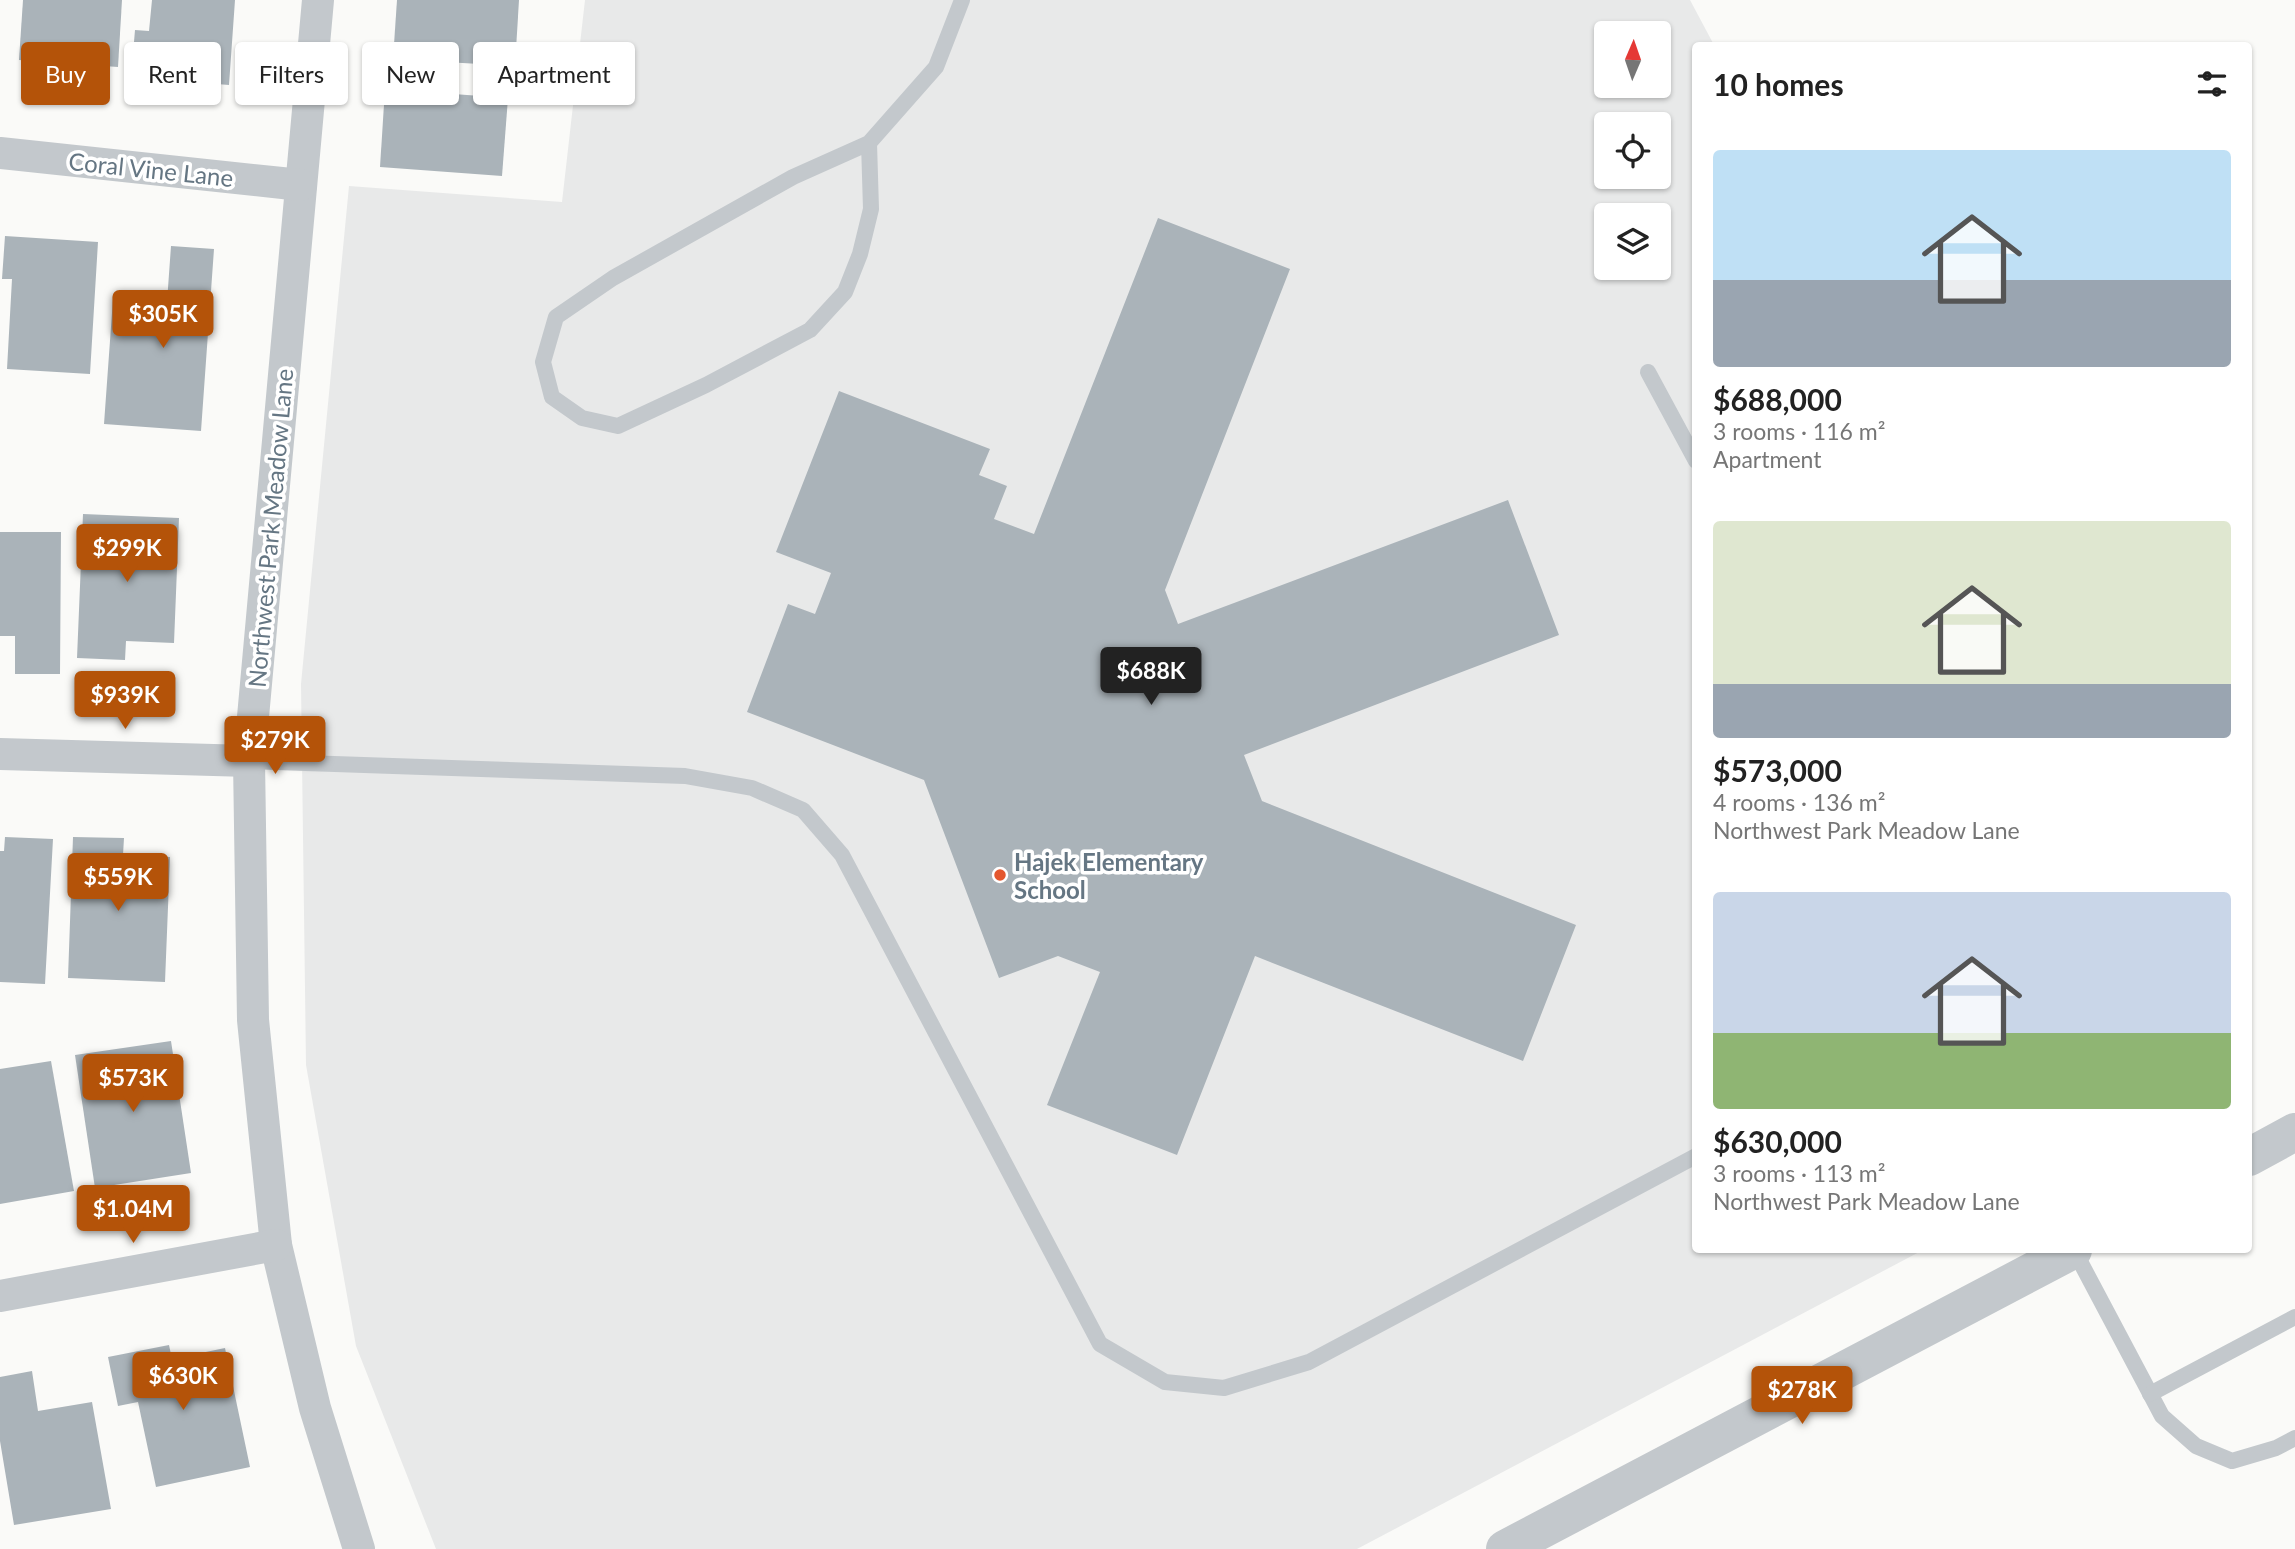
<!DOCTYPE html>
<html lang="en">
<head>
<meta charset="utf-8">
<style>
  :root { --surface:#fff; --page:#f2f2f2; --text:#222; --muted:#767676; --accent:#b45309 }
  body { margin:0; font-family:Lato,sans-serif; background:var(--page); color:var(--text); height:100vh; display:flex; flex-direction:column; font-size:26px; white-space:nowrap }
  * { box-sizing:border-box; margin:0 }
  p { font-size:23px; color:var(--muted) }
  .icon { flex:none; width:38px; height:38px; fill:none; stroke:currentColor; stroke-width:2; stroke-linecap:round; stroke-linejoin:round }
  .map { position:relative; flex:1; overflow:hidden }
  .details { position:absolute; left:1692px; top:42px; width:560px; height:1211px; display:flex; flex-direction:column; background:var(--surface); border-radius:7px; box-shadow:0 2px 5px #0004 }
  .details>* { flex:none }
  .banner { position:absolute; left:21px; top:42px; width:665px; height:63px; display:flex; gap:14px }
  .needle { width:46px; rotate:2deg }
  .controls { position:absolute; left:1594px; top:21px; display:grid; gap:14px }
  .controls a { display:grid; place-items:center; width:77px; height:77px; border-radius:7px; background:var(--surface); box-shadow:0 2px 5px #0004; font-size:35px }
  .price { position:absolute; translate:-50% -60px; padding:0 16px; border-radius:7px; background:var(--accent); color:#fff; font-size:23px; line-height:46px; filter:drop-shadow(0 2px 4px #0008) }
  .price::after { content:''; position:absolute; left:50%; top:42px; width:21px; height:16px; margin-left:-10px; background:inherit; clip-path:polygon(0 0,100% 0,50% 100%) }
  .price.active { background:#222; color:#fff }
  ul { padding:0; list-style:none }
  li { display:grid; align-content:center; gap:14px; height:371px; padding:0 21px }
  li span { display:grid; place-items:center; height:217px; border-radius:7px; color:#555 }
  li>.icon { margin-inline-start:auto }
  span .icon { width:126px; height:126px; fill:#fffc; stroke-width:1 }
  li b { font-size:30px }
  h2 { display:flex; justify-content:space-between; align-items:center; height:84px; padding:0 21px; font-size:30px }
  .chip { padding:0 24px; border-radius:7px; background:var(--surface); box-shadow:0 2px 5px #0004; font-size:24px; line-height:63px }
  .chip.active { background:var(--accent); color:#fff }
  .map>svg:first-child { display:block }
  .built { fill:#e8e9e9; fill-rule:evenodd }
  .building { fill:#aab3b9 }
  .lines { fill:none; stroke-linecap:round; stroke-linejoin:round }
  .service { stroke:#c3c8cc; stroke-width:16 }
  .minor { stroke:#c3c8cc; stroke-width:32 }
  .tertiary { stroke:#c3c8cc; stroke-width:38 }
  .poi-dot { fill:#e4572e; stroke:#fff; stroke-width:2.5 }
  .labels { text-anchor:middle; dominant-baseline:central; stroke-width:7; stroke-linejoin:round; paint-order:stroke }
  .street-label { font-size:24px; fill:#657683; stroke:#fff }
  .poi-label { font-size:24px; font-weight:bold; fill:#657683; stroke:#fff; text-anchor:start }
</style>
</head>
<body>
<div class="map">
<svg width="2295" height="1549" viewBox="0 0 2295 1549">
  <rect width="100%" height="100%" fill="#fafaf8"/>
  <path class="built" d="M585,0H1690L1714,45L1696,46V1250H1923L1357,1549H436L356,1346L306,1065L301,684L349,186L562,202ZM1606,33H1659V86H1606ZM1606,124H1659V177H1606ZM1606,215H1659V268H1606Z"/>
  <g class="building">
    <path d="M23,0H122L118,67L19,60Z"/>
    <path d="M152,0H235L229,85L131,77L135,30L149,31Z"/>
    <path d="M397,0H519L515,66L393,59Z"/>
    <path d="M385,89L508,98L502,176L380,167Z"/>
    <path d="M1158,218L1290,269L1165,590L1178,624L1508,500L1559,635L1244,755L1262,801L1576,925L1523,1061L1255,956L1177,1155L1047,1105L1100,972L1058,956L999,978L924,780L747,712L788,604L815,614L831,573L776,552L839,391L990,449L979,475L1007,486L994,519L1034,534Z"/>
    <path d="M5,236L98,242L90,374L7,369L12,279H2Z"/>
    <path d="M171,246L214,249L201,431L104,424L113,299L167,302Z"/>
    <path d="M83,514L179,518L174,643L126,641L125,660L77,658Z"/>
    <path d="M0,532H61L60,674H15V636H0Z"/>
    <path d="M5,837L53,839L45,984L0,982V851H4Z"/>
    <path d="M73,837L124,838L123,855L170,857L165,982L68,978Z"/>
    <path d="M171,1041L191,1173L95,1188L75,1055Z"/>
    <path d="M51,1061L74,1191L0,1204V1069Z"/>
    <path d="M169,1345L172,1359L225,1348L250,1467L156,1487L138,1402L118,1406L108,1357Z"/>
    <path d="M32,1371L38,1411L92,1402L111,1509L14,1525L0,1441V1377Z"/>
  </g>
  <g class="lines">
    <g class="service">
      <path d="M869,143L871,209L860,254L845,292L810,330L706,385L618,426L582,418L552,397L543,362L556,317L613,278L793,177L869,143L936,67L962,0"/>
      <path d="M1648,372L1696,461"/>
      <path d="M249,761L685,776L752,788L803,810L842,855L1100,1344L1165,1382L1224,1388L1309,1362L1696,1156"/>
      <path d="M2074,1250L2162,1416L2196,1446L2232,1461L2276,1448L2295,1438"/>
      <path d="M2150,1394L2295,1317"/>
    </g>
    <g class="minor">
      <path d="M318,0L249,761L253,1020L276,1245L315,1408L359,1549"/>
      <path d="M0,153L301,185"/>
      <path d="M0,754L249,761"/>
      <path d="M0,1296L276,1245"/>
    </g>
    <g class="tertiary">
      <path d="M2249,1157L2295,1132"/>
      <path d="M1505,1549L2073,1250"/>
    </g>
  </g>
  <circle class="poi-dot" cx="1000" cy="875" r="7"/>
  <g class="labels">
    <g class="street-label">
      <text transform="translate(151 169) rotate(6)">Coral Vine Lane</text>
      <text transform="translate(270 528) rotate(-85)">Northwest Park Meadow Lane</text>
    </g>
    <g class="poi-label">
      <text x="1014" y="861">Hajek Elementary<tspan x="1014" dy="28">School</tspan></text>
    </g>
  </g>
</svg>
<div class="controls">
<a><svg class="needle" viewBox="-14 -14 28 28"><path d="M0-13l5 13h-10z" fill="#e53935"/><path d="M0 13l5-13h-10z" fill="#767676"/></svg></a>
<a><svg class="icon" aria-label="locate" viewBox="0 0 24 24"><circle cx="12" cy="12" r="6"/><path d="M12 2v4M12 18v4M2 12h4M18 12h4"/></svg></a>
<a><svg class="icon" aria-label="layers" viewBox="0 0 24 24"><path d="M12 4l9 5-9 5-9-5zM3 14l9 5 9-5"/></svg></a>
</div>
<b class="price" style="left:163px;top:350px">$305K</b>
<b class="price" style="left:127px;top:584px">$299K</b>
<b class="price active" style="left:1151px;top:707px">$688K</b>
<b class="price" style="left:125px;top:731px">$939K</b>
<b class="price" style="left:275px;top:776px">$279K</b>
<b class="price" style="left:118px;top:913px">$559K</b>
<b class="price" style="left:133px;top:1114px">$573K</b>
<b class="price" style="left:133px;top:1245px">$1.04M</b>
<b class="price" style="left:183px;top:1412px">$630K</b>
<b class="price" style="left:1802px;top:1426px">$278K</b>
<div class="banner">
<a class="chip active">Buy</a>
<a class="chip">Rent</a>
<a class="chip">Filters</a>
<a class="chip">New</a>
<a class="chip">Apartment</a>
</div>
<section class="details">
<h2>10 homes<svg class="icon" aria-label="filters" viewBox="0 0 24 24"><path d="M4 7h16M4 17h16"/><circle cx="9" cy="7" r="2"/><circle cx="15" cy="17" r="2"/></svg></h2>
<ul>
<li><span style="background:linear-gradient(#bfe0f5 60%,#9aa5b1 0)"><svg class="icon" aria-label="home" viewBox="0 0 24 24"><path d="M3 11l9-7 9 7M6 9v11h12V9"/></svg></span><div><b>$688,000</b><p>3 rooms · 116 m²</p><p>Apartment</p></div></li>
<li><span style="background:linear-gradient(#dfe7d0 75%,#9aa5b1 0)"><svg class="icon" aria-label="home" viewBox="0 0 24 24"><path d="M3 11l9-7 9 7M6 9v11h12V9"/></svg></span><div><b>$573,000</b><p>4 rooms · 136 m²</p><p>Northwest Park Meadow Lane</p></div></li>
<li><span style="background:linear-gradient(#c9d6e8 65%,#8fb573 0)"><svg class="icon" aria-label="home" viewBox="0 0 24 24"><path d="M3 11l9-7 9 7M6 9v11h12V9"/></svg></span><div><b>$630,000</b><p>3 rooms · 113 m²</p><p>Northwest Park Meadow Lane</p></div></li>
</ul>
</section>
</div>
</body>
</html>
